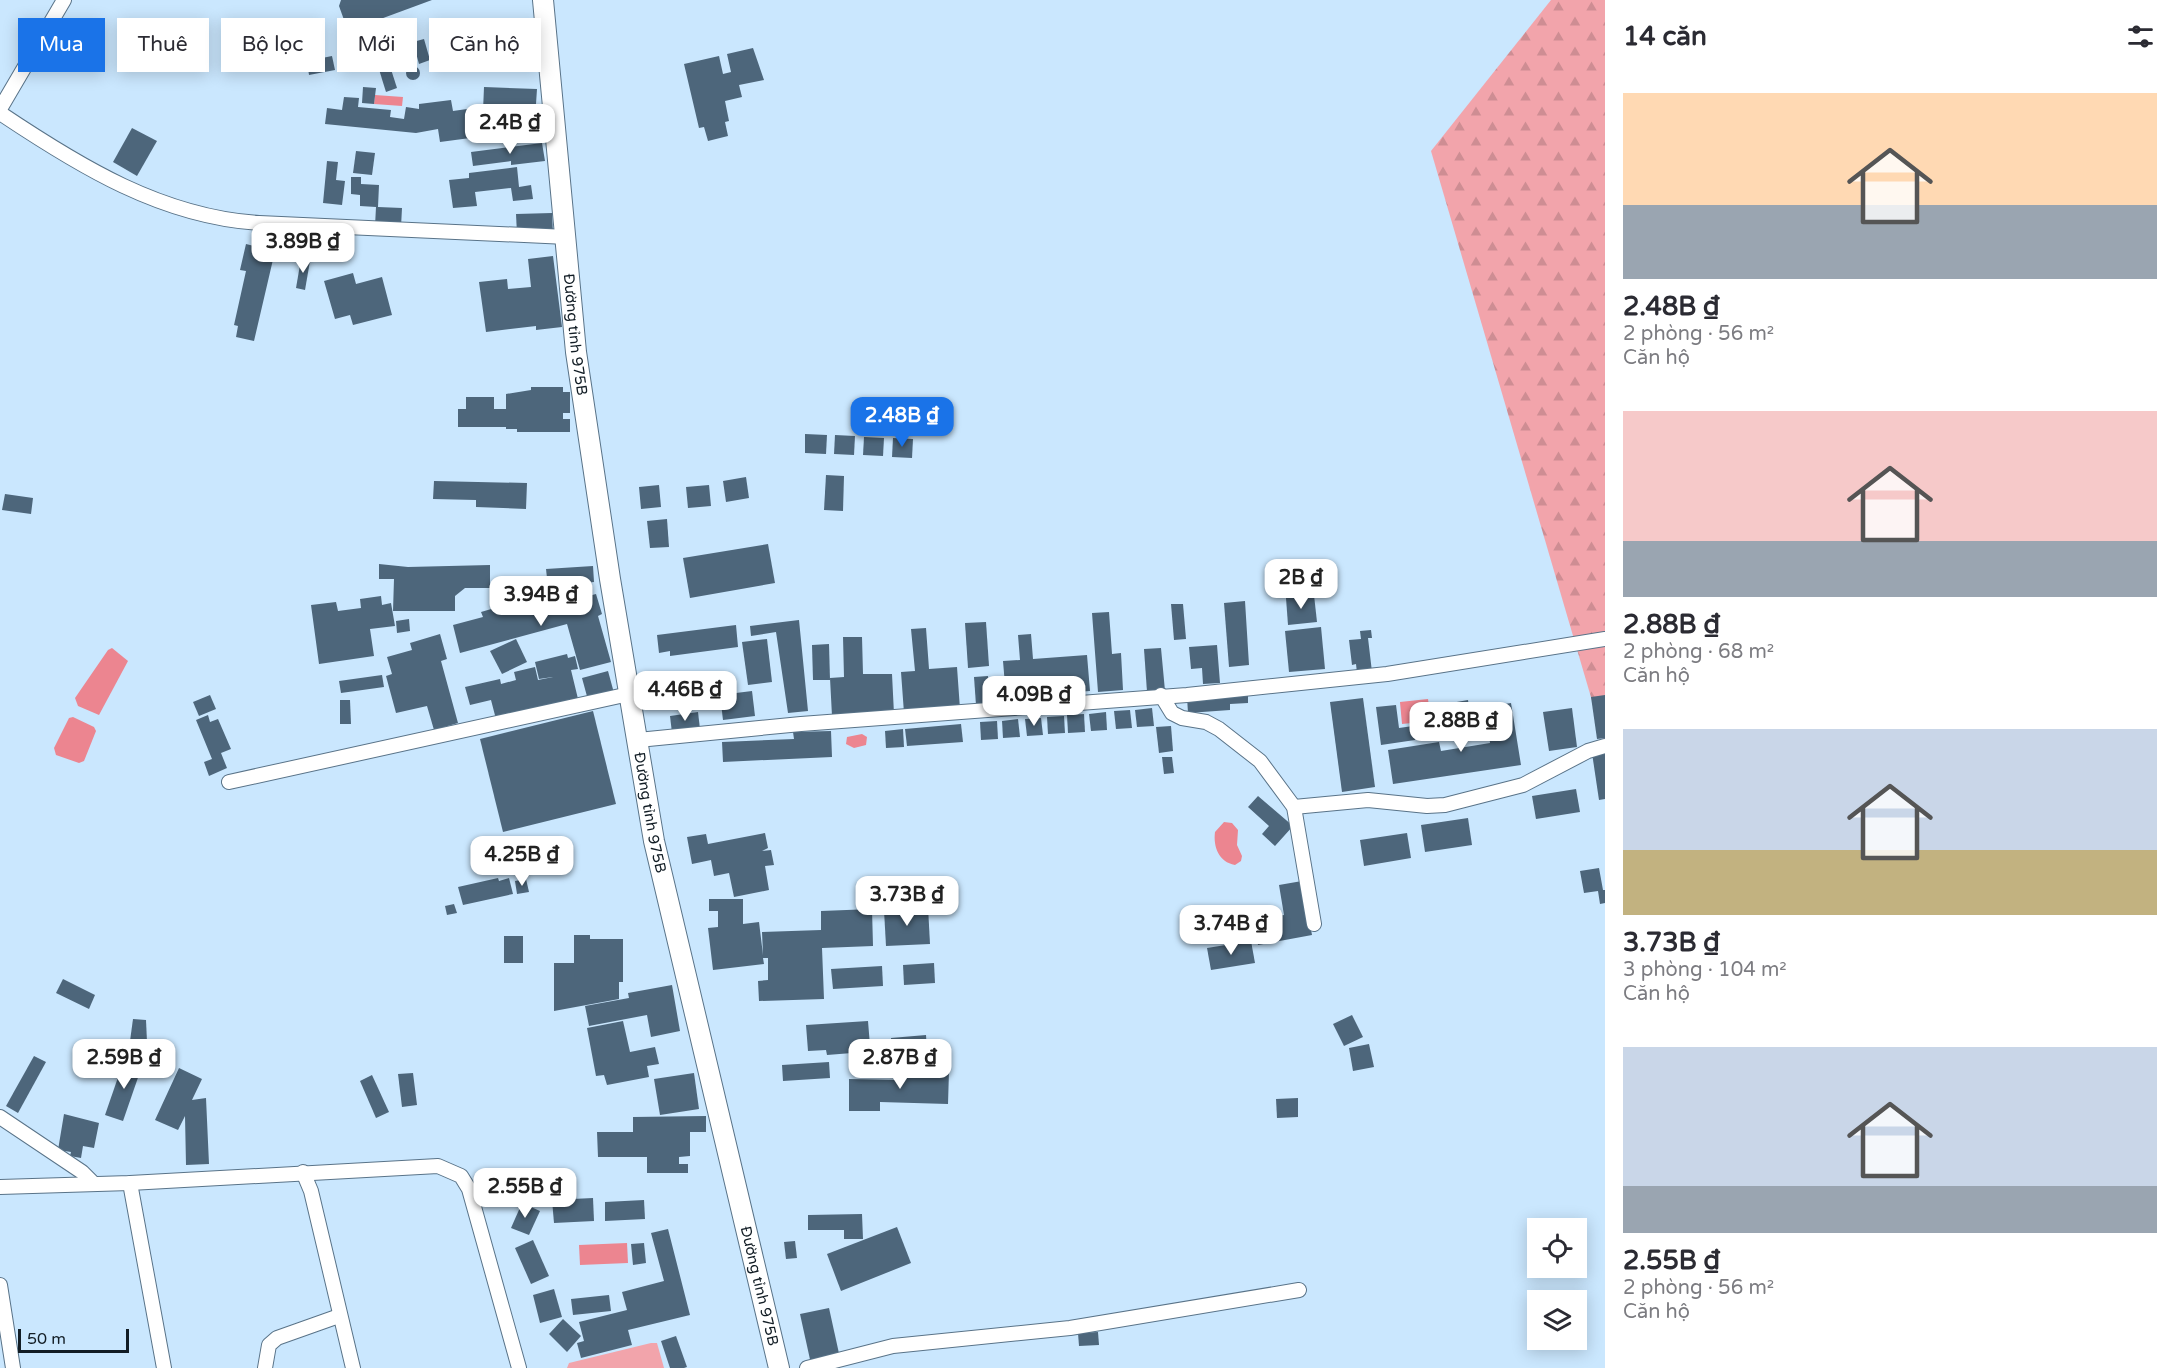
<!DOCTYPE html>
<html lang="vi">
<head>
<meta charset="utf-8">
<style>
  :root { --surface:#fff; --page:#f7f7f7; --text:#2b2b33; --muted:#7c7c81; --accent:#1a73e8 }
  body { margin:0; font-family:"Varela Round",sans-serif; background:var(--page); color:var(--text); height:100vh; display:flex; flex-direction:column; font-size:22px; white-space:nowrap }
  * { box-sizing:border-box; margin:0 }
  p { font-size:20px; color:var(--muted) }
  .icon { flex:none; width:33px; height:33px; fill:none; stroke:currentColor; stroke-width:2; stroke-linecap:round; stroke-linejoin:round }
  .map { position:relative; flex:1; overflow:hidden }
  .sheet { display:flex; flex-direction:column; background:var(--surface); width:570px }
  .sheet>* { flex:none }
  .banner { position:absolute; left:18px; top:18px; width:570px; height:54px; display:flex; gap:12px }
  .fabs { position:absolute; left:1527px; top:1218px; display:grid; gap:12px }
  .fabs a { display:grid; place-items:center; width:60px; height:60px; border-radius:0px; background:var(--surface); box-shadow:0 3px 15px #0003; font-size:30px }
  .scale { position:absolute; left:18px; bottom:15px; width:111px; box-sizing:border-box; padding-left:6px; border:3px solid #121d25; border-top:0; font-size:16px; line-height:21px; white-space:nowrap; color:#121d25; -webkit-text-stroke:4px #cae7fe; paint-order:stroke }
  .price { position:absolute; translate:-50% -51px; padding:0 14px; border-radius:12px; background:#fff; color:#222; font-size:20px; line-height:39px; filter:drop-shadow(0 2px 3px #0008) }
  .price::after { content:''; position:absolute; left:50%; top:36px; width:18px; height:14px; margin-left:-9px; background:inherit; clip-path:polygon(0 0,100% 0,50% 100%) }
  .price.on { background:var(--accent); color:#fff }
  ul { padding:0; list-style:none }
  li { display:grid; align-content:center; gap:12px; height:318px; padding:0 18px }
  li span { display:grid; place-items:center; height:186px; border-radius:0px; color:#555 }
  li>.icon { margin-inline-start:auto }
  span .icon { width:108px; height:108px; fill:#fffc; stroke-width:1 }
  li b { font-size:26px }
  h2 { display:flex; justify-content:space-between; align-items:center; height:72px; padding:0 18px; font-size:26px }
  .chip { padding:0 21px; border-radius:0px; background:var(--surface); box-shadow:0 3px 15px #0003; font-size:21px; line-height:54px }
  .chip.on { background:var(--accent); color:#fff }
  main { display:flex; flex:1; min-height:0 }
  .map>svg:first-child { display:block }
  .forest { fill:url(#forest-firs) }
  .park { fill:#f2a4ab }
  .water { fill:#ec8590 }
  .building { fill:#4d667b }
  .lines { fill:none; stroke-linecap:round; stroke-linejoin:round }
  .minor-casing { stroke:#597388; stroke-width:16 }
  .secondary-casing { stroke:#597388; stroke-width:22 }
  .minor { stroke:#fff; stroke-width:14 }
  .secondary { stroke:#fff; stroke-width:20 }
  .labels { text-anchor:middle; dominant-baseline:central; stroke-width:6; stroke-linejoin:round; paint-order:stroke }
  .street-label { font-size:15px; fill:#121d25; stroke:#cae7fe }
</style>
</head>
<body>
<main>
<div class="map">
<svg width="1605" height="1368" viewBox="0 0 1605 1368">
  <defs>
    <pattern id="forest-firs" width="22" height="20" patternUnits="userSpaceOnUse" patternTransform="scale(1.5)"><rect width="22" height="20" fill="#f2a4ab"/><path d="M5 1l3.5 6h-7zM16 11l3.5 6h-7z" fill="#ce8d93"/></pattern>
  </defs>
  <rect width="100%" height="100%" fill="#cae7fe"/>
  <path class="forest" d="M1551,0H1605V745L1431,151Z"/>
  <path class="park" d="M651,1343H657L664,1368H567L569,1363Z"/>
  <g class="water">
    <path d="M375,95L403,97L402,106L374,104Z"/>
    <path d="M112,648L128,661L99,715L78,706L75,698L108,650Z"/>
    <path d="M1428,699L1431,721L1402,724L1400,702Z"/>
    <path d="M73,717L94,727L96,731L84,761L79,763L56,755L54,748L69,718Z"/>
    <path d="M862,734L867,737L866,745L854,748L846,744L847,737Z"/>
    <path d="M1224,822L1232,823L1238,830L1237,845L1242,856L1241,861L1235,865C1219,862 1213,847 1215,832Z"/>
    <path d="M627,1243L628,1263L580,1265L579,1245Z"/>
  </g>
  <g class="building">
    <path d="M341,0H432L348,31L339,6Z"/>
    <path d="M424,39L430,60L419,64L416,53L402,57L398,46Z"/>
    <path d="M753,48L764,80L739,85L742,97L725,101L729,121L725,122L728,136L708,141L704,127L699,128L684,64L719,56L723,74L731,72L727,54Z"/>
    <path d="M332,56L335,70L309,75L307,61Z"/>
    <path d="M388,60L397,88L386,92L377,63Z"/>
    <circle cx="413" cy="73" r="7"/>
    <path d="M363,87L376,88L374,104L362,103Z"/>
    <path d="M484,87L537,89L535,119L513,118V113L483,111Z"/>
    <path d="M344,97L359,98L358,107L391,110L390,117L404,119L406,107L419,109V104L451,100L453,111L467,109L469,125L506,120L508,133L440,142L438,129L416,133L325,124L327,108L342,110Z"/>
    <path d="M132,128L157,141L137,176L113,162Z"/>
    <path d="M542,143L545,161L511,165V161L473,166L471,152Z"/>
    <path d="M356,151L375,153L372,175L353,173Z"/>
    <path d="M327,161L338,162L336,180L345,181L342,205L323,203Z"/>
    <path d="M517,167L519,187L531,185L533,199L513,201L511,188L475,192L477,206L453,208L449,180L469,178V173Z"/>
    <path d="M351,177H361V184L379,185L378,207L402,208L401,227L375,226L376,207L360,206V195L351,194Z"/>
    <path d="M552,213L553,233L517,234L516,214Z"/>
    <path d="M246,244L275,251L254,341L236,337L238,326L234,325L246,271L240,270Z"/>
    <path d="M553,256L562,327L536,330V326L486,332L479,282L507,279L508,289L531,287L528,259Z"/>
    <path d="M301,259L310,261L305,290L296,288Z"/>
    <path d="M353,273L356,284L382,277L392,315L353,325L350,315L335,319L324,281Z"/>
    <path d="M531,387H563V392H570V413H563V419H570V432H517V429H506V427H458V409H466V397H494V409H506V394L531,390Z"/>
    <path d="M805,434L827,435L826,454L805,453Z"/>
    <path d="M835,435L855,436L854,455L834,454Z"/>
    <path d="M864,437L884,438L883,456L863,455Z"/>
    <path d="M893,438L913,439L912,458L892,457Z"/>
    <path d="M826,475L844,476L843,511L824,510Z"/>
    <path d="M746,477L749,498L726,502L723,481Z"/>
    <path d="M434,481L527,483L526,509L476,507V500L433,499Z"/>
    <path d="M659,485L661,507L641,509L639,487Z"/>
    <path d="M709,485L711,506L688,508L686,487Z"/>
    <path d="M5,494L33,498L31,514L2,510Z"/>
    <path d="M667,519L669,547L650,548L647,521Z"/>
    <path d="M768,544L775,583L690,598L683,558Z"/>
    <path d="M379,564L408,567L490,565V588H465L455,596V611H393L394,579H379Z"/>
    <path d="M593,566L594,582L548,587L546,569Z"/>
    <path d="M596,594L602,614L598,616L611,662L580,670L567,624L460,653L453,625L483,617L481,612L519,601L521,608L560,598L562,603Z"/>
    <path d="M1314,595L1317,622L1288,625L1286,598Z"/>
    <path d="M381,596L382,605L391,603L395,626L370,629L374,656L319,664L311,605L336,602L338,611L361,608L360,599Z"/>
    <path d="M1245,601L1249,665L1229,667L1224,603Z"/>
    <path d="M1171,604H1183L1186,639L1174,640Z"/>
    <path d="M1109,612L1112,654L1121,653L1123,690L1098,692L1092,613Z"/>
    <path d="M409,619L410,631L397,633L396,621Z"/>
    <path d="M799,620L808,711L788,713L776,632L751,636L750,626Z"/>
    <path d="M986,622L989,666L968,668L965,623Z"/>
    <path d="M736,625L738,647L670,656V651L659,653L657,635Z"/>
    <path d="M1321,627L1325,669L1289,672L1285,631Z"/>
    <path d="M926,628L929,669L957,667L960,709L904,713L901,672L915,671L911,629Z"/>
    <path d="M1371,630L1372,638H1368L1372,672L1357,673L1356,664L1352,665L1349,640L1361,639L1360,631Z"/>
    <path d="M440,634L447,659L441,661L458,723L434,730L427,706L396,713L386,676L392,674L387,657L412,650L410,643Z"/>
    <path d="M1031,634L1033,659L1087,655L1090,691L1006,697L1003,661L1020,660L1018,635Z"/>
    <path d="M843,637H862L863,674H892L894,714L832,716L830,678L844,677Z"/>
    <path d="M516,639L527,662L502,674L490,651Z"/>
    <path d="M767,639L772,682L748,685L742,642Z"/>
    <path d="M829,644L830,680H813L812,645Z"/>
    <path d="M1217,645L1220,683L1203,684L1202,668L1191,669L1189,647Z"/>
    <path d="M1161,648L1165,691L1147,692L1144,649Z"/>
    <path d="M567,654L568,658L575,656L578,669L571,670L579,703L497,723L491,700L470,705L465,687L500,679L501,684L516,680L514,672L535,667L538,680L553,677L539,679L535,662Z"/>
    <path d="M608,671L614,693L588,700L582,678Z"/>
    <path d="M382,675L384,687L341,693L339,681Z"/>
    <path d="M988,676L990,704L976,705L974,677Z"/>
    <path d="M752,691L755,716L723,720L720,695Z"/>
    <path d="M1248,693V703L1230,704V710L1188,713L1187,697Z"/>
    <path d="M210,695L216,709L199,716L193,702Z"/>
    <path d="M1605,695V738L1597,739L1591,697Z"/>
    <path d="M1363,698L1375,787L1342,792L1330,702Z"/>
    <path d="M340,700H350L351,724H340Z"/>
    <path d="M1468,700L1470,714L1453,717L1451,703Z"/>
    <path d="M1511,703L1521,765L1393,784L1388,750L1439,742L1441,751L1490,743L1485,707Z"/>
    <path d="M1396,705L1399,728L1413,726L1415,740L1381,745L1376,707Z"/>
    <path d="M1152,708L1154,726L1137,727L1135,710Z"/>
    <path d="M1572,708L1577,747L1549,751L1543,712Z"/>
    <path d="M1130,710L1132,728L1116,729L1114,711Z"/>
    <path d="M593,711L616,804L503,832L480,739Z"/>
    <path d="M698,712L700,729L672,733L670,716Z"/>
    <path d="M1106,712L1107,730L1091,731L1089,714Z"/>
    <path d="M1084,714L1085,732L1068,733L1067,715Z"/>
    <path d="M208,715L210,722L218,719L231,749L221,753L227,768L209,776L204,762L212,759L196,720Z"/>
    <path d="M1064,716L1065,733L1048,734L1047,717Z"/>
    <path d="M1041,718L1043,735L1027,736L1025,719Z"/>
    <path d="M1018,719L1020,737L1003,738L1002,721Z"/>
    <path d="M997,721L998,739L981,740L980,722Z"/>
    <path d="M961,724L963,742L907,746L905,729Z"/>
    <path d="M1171,726L1173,751L1159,753L1156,727Z"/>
    <path d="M903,729L904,747L886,748L885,731Z"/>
    <path d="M831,731L832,757L723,762L722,742L794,739L793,732Z"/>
    <path d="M1605,751V799L1599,800L1592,753Z"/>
    <path d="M1162,757H1172L1174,773L1164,774Z"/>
    <path d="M1576,789L1580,812L1536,819L1532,796Z"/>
    <path d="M1258,796L1293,826L1275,846L1262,834L1269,826L1248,807Z"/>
    <path d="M1468,818L1472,845L1425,852L1421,825Z"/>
    <path d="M765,833L768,848L762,851L771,850L774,865L765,866L769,890L734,897L729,873L714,876L711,860L692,864L687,837L706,834L708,844Z"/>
    <path d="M1407,833L1411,858L1364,866L1360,840Z"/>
    <path d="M1599,868L1603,890H1605V903L1600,904L1598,891L1584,893L1580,871Z"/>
    <path d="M498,878L499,881L509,878L513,894L463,905L458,887Z"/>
    <path d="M526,879L529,892L517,894L515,881Z"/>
    <path d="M1302,881L1312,935L1258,945L1253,920L1284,915L1279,885Z"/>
    <path d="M709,899H743V924L759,922L763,955L762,932L821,930V911L872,909L873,946L822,948L824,999L759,1001L758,981L768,980V958H763L764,964L713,970L708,928L718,927V911H709Z"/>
    <path d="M454,904L457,913L447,915L445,906Z"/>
    <path d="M928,907L930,944L886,946L884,910Z"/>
    <path d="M574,935H590V939H623V982H619V999L554,1011V963H574Z"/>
    <rect x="504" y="936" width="19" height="27"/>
    <path d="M1251,941L1255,963L1211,970L1207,948Z"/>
    <path d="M934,963L935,983L904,985L903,965Z"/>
    <path d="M882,966L883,986L833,989L831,969Z"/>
    <path d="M63,979L95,995L89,1009L56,993Z"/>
    <path d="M672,985L680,1031L651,1037L647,1015L589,1026L585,1006L629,998L628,993Z"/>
    <path d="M1352,1015L1363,1037L1344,1046L1333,1024Z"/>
    <path d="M133,1019L146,1020L147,1042L130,1041Z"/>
    <path d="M623,1021L630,1052L655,1047L659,1064L647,1066L649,1077L607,1085L604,1075L596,1076L587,1028Z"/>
    <path d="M868,1021L871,1058L853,1059L852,1053L827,1055L826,1050L808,1051L806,1025Z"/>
    <path d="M926,1035L927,1053L892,1055L891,1038Z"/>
    <path d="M106,1043L121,1050L114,1064L99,1056Z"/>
    <path d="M1369,1044L1374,1067L1353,1071L1349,1048Z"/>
    <path d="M34,1056L46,1062L18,1113L6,1106Z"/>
    <path d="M124,1060L142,1066L123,1121L105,1115Z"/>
    <path d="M829,1062L830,1078L783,1081L782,1065Z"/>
    <path d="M179,1068L202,1079L192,1100L206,1098L209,1164L186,1165L185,1116L178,1130L155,1120Z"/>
    <path d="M896,1070L949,1071L948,1104L880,1102V1111H849V1079L896,1080Z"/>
    <path d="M413,1073L417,1105L402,1107L398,1074Z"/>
    <path d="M694,1073L699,1109L660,1115L654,1079Z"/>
    <path d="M372,1075L389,1112L376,1118L360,1081Z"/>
    <path d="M1298,1098V1117L1277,1118L1276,1099Z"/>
    <path d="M64,1114L99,1123L94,1148L83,1146L81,1158L70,1156L71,1152L58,1150Z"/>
    <path d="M706,1116V1132H690V1156L679,1157V1164H688V1173H647V1157H598L597,1132H633V1117Z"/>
    <path d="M593,1198L594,1221L554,1223L552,1200Z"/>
    <path d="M644,1200L645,1219L605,1221V1202Z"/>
    <path d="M522,1203L540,1211L529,1235L511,1228Z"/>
    <path d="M862,1214L863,1239H844V1230H808V1215Z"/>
    <path d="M897,1227L911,1263L841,1291L827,1254Z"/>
    <path d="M668,1229L690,1315L628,1330L632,1345L581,1358L577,1343L584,1341L579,1322L627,1310L622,1292L664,1281L651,1233Z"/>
    <path d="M533,1240L549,1276L531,1284L515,1248Z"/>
    <path d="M795,1241L797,1258L786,1259L784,1242Z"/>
    <path d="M644,1243L646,1263L633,1265L631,1244Z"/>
    <path d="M554,1289L562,1317L540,1323L533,1295Z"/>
    <path d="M609,1295L611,1311L573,1315L571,1299Z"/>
    <path d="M829,1308L840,1358L811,1364L800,1314Z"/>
    <path d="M563,1319L581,1336L567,1352L549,1334Z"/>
    <path d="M1098,1332L1099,1345L1079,1346L1078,1333Z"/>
    <path d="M676,1336L687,1367L684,1368H670L661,1341Z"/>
  </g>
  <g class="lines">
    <g class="minor-casing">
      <g id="minor">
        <path d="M0,109L64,0"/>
        <path d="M0,113C79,166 162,217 259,223L567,237"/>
        <path d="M1161,695L1172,713L1182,718L1206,722L1219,729L1260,761L1294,807L1314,924"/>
        <path d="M638,740L801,724L1187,695L1387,674L1605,639"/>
        <path d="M229,782L629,694"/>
        <path d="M1294,807L1368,800L1427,806L1445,805L1523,785L1588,751L1605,746"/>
        <path d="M0,1117L82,1172L94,1184"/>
        <path d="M303,1172L311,1191L353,1368"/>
        <path d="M130,1183L164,1368"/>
        <path d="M0,1187L130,1183L438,1166L461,1176L469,1189L519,1368"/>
        <path d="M0,1285L13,1368"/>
        <path d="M265,1368L269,1345L277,1338L339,1316"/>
        <path d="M807,1368L893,1346L1070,1328L1299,1290"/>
      </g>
    </g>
    <g class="secondary-casing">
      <g id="secondary">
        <path id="s1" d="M543,0L576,352L610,579L654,841L779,1368"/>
      </g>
    </g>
    <use href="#minor" class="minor"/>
    <use href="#secondary" class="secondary"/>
  </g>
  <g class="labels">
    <g class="street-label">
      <text stroke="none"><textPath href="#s1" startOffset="336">Đường tỉnh 975B</textPath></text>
      <text stroke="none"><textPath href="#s1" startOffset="820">Đường tỉnh 975B</textPath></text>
      <text stroke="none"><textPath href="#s1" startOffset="1306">Đường tỉnh 975B</textPath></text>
    </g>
  </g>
</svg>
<div class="fabs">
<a><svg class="icon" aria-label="locate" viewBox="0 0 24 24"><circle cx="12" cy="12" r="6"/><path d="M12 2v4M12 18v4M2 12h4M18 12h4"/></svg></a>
<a><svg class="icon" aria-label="layers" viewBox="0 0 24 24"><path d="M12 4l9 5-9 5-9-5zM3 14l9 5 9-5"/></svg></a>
</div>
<div class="scale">50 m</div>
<b class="price" style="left:510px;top:155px">2.4B ₫</b>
<b class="price" style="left:303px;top:274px">3.89B ₫</b>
<b class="price on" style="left:902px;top:448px">2.48B ₫</b>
<b class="price" style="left:1301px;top:610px">2B ₫</b>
<b class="price" style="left:541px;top:627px">3.94B ₫</b>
<b class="price" style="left:685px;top:722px">4.46B ₫</b>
<b class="price" style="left:1034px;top:727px">4.09B ₫</b>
<b class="price" style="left:1461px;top:753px">2.88B ₫</b>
<b class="price" style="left:522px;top:887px">4.25B ₫</b>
<b class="price" style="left:907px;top:927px">3.73B ₫</b>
<b class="price" style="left:1231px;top:956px">3.74B ₫</b>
<b class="price" style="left:124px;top:1090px">2.59B ₫</b>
<b class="price" style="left:900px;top:1090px">2.87B ₫</b>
<b class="price" style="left:525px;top:1219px">2.55B ₫</b>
<div class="banner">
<a class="chip on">Mua</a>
<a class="chip">Thuê</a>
<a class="chip">Bộ lọc</a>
<a class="chip">Mới</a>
<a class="chip">Căn hộ</a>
</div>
</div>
<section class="sheet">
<h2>14 căn<svg class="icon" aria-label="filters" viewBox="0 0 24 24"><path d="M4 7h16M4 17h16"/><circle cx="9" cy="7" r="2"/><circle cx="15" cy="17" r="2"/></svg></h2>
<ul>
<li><span style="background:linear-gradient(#ffd9b3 60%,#9aa5b1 0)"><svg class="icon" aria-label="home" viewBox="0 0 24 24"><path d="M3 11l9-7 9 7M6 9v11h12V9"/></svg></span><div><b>2.48B ₫</b><p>2 phòng · 56 m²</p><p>Căn hộ</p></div></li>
<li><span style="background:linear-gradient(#f6c9c9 70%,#9aa5b1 0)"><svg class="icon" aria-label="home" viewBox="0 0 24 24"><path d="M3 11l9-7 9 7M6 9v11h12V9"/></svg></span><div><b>2.88B ₫</b><p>2 phòng · 68 m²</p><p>Căn hộ</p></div></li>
<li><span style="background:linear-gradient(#c9d6e8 65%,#c2b280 0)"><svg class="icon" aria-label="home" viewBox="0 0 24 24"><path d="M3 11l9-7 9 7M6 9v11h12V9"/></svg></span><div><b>3.73B ₫</b><p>3 phòng · 104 m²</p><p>Căn hộ</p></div></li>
<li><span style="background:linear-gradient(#c9d6e8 75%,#9aa5b1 0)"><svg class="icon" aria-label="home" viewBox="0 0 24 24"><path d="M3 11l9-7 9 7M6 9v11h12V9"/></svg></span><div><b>2.55B ₫</b><p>2 phòng · 56 m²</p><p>Căn hộ</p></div></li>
</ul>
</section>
</main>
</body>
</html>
